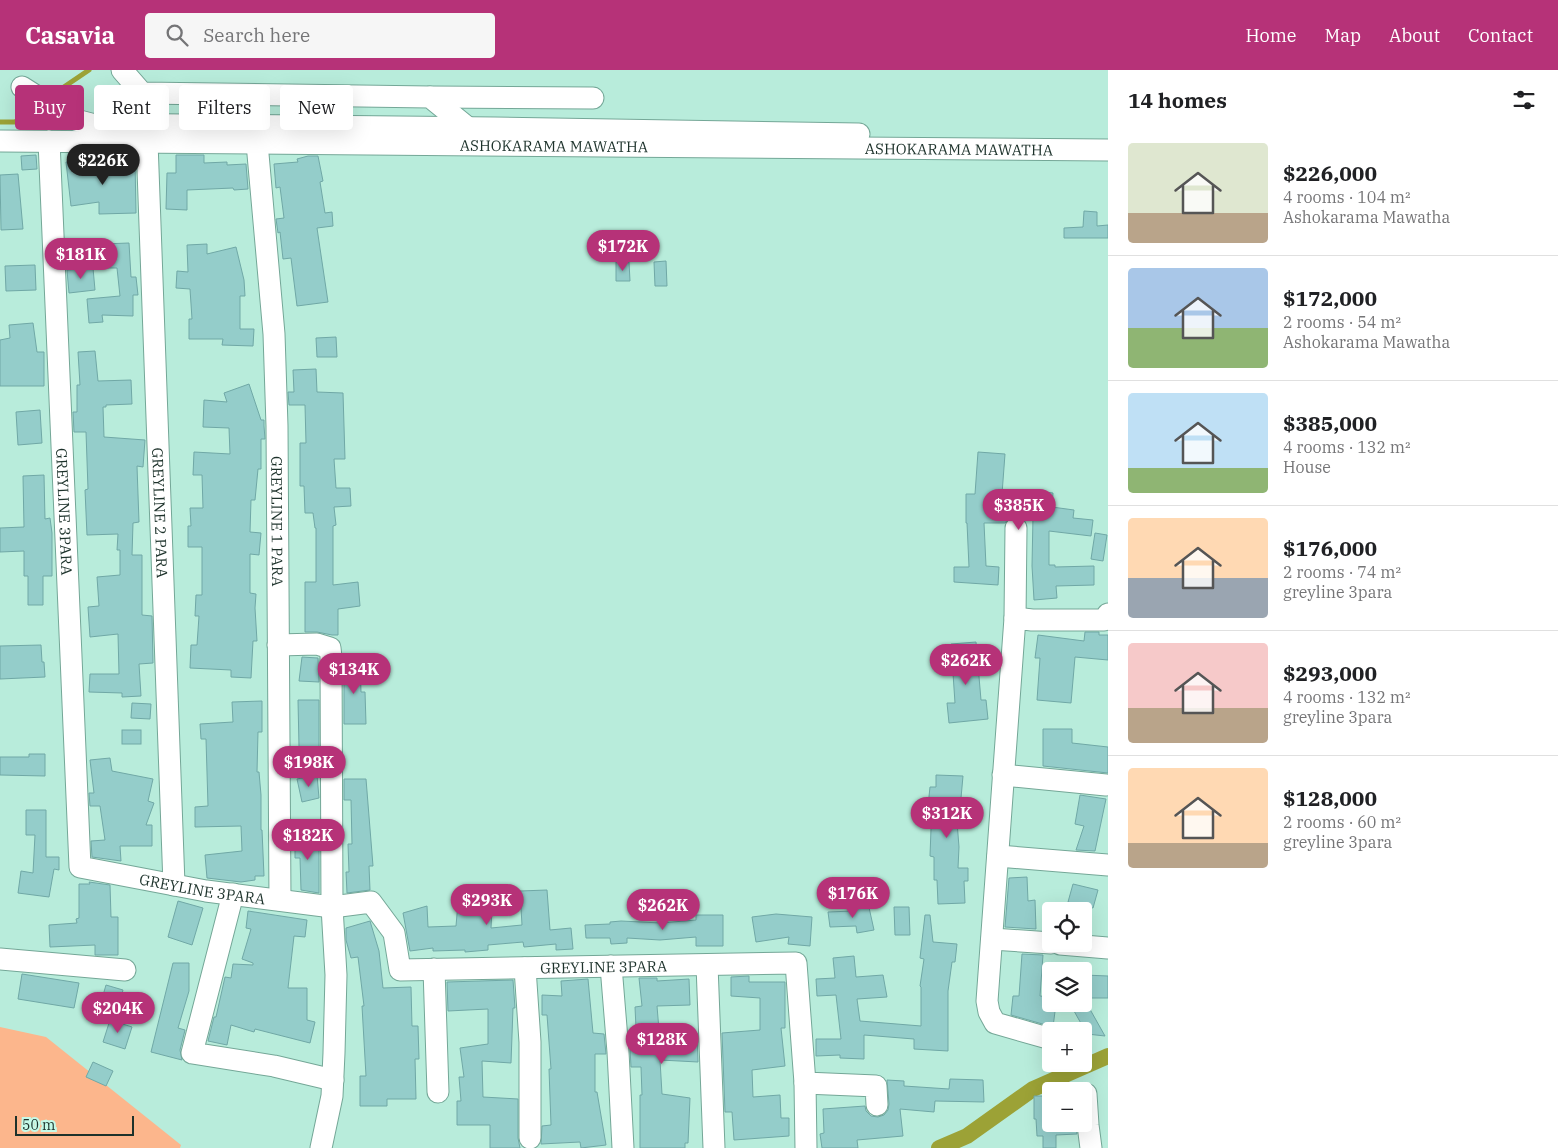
<!DOCTYPE html>
<html lang="en">
<head>
<meta charset="utf-8">
<style>
  :root { --surface:#fff; --page:#f6f6f6; --text:#202124; --muted:#757577; --line:#e0e0e0; --accent:#b63278 }
  body { margin:0; font-family:"IBM Plex Serif",serif; background:var(--page); color:var(--text); height:100vh; display:flex; flex-direction:column; font-size:19px; white-space:nowrap }
  * { box-sizing:border-box; margin:0 }
  p { font-size:16px; color:var(--muted) }
  .icon { flex:none; width:28px; height:28px; fill:none; stroke:currentColor; stroke-width:2; stroke-linecap:round; stroke-linejoin:round }
  .map { position:relative; flex:1; overflow:hidden }
  .side { display:flex; flex-direction:column; background:var(--surface); width:450px }
  .side>* { flex:none }
  .guide { position:absolute; left:15px; top:15px; width:475px; height:45px; display:flex; gap:10px }
  .fabs { position:absolute; left:1042px; top:832px; display:grid; gap:10px }
  .fabs a { display:grid; place-items:center; width:50px; height:50px; border-radius:5px; background:var(--surface); box-shadow:0 5px 20px #0002; font-size:25px }
  .scale { position:absolute; left:15px; bottom:12px; width:119px; box-sizing:border-box; padding-left:5px; border:2px solid #1d322b; border-top:0; font-size:14px; line-height:18px; white-space:nowrap; color:#1d322b; -webkit-text-stroke:4px #c5fae8; paint-order:stroke }
  .price { position:absolute; translate:-50% -42px; padding:0 11px; border-radius:18px; background:var(--accent); color:#fff; font-size:16px; line-height:32px; filter:drop-shadow(0 1px 2px #0008) }
  .price::after { content:''; position:absolute; left:50%; top:30px; width:15px; height:11px; margin-left:-8px; background:inherit; clip-path:polygon(0 0,100% 0,50% 100%) }
  .price.on { background:#222; color:#fff }
  ul { padding:0; list-style:none }
  li { display:flex; align-items:center; gap:15px; height:125px; padding:0 20px }
  li+li { border-top:1px solid var(--line) }
  li span { display:grid; place-items:center; flex:none; width:140px; height:100px; border-radius:5px; color:#555 }
  li>.icon { margin-inline-start:auto }
  span .icon { width:60px; height:60px; fill:#fffc; stroke-width:1 }
  li b { font-size:21px }
  h2 { display:flex; justify-content:space-between; align-items:center; height:60px; padding:0 20px; font-size:21px }
  .pill { padding:0 18px; border-radius:5px; background:var(--surface); box-shadow:0 5px 20px #0002; font-size:18px; line-height:45px }
  .pill.on { background:var(--accent); color:#fff }
  header { display:flex; align-items:center; gap:30px; box-sizing:border-box; height:70px; padding:0 25px; background:var(--accent); color:#fff }
  header strong { font-size:24px }
  nav { display:flex; gap:28px; margin-inline-start:auto; font-size:18px }
  .search { width:350px; height:45px; background:var(--page); display:flex; align-items:center; gap:12px; box-sizing:border-box; padding:0 18px; border-radius:5px; color:var(--muted); font-size:19px }
  main { display:flex; flex:1; min-height:0 }
  .map>svg:first-child { display:block }
  .green { fill:#fcb68c }
  .lines { fill:none; stroke-linecap:round; stroke-linejoin:round }
  .stream { stroke:#9ca236; stroke-width:5 }
  .canal { stroke:#9ca236; stroke-width:16 }
  .building { fill:#94cdca; stroke:#70a8a6 }
  .minor-casing { stroke:#74a797; stroke-width:23 }
  .minor { stroke:#fff; stroke-width:21 }
  .labels { text-anchor:middle; dominant-baseline:central; stroke-width:4; stroke-linejoin:round; paint-order:stroke }
  .street-label { font-size:15px; fill:#1d322b; stroke:#c5fae8 }
</style>
</head>
<body>
<header>
<strong>Casavia</strong>
<div class="search"><svg class="icon" aria-label="search" viewBox="0 0 24 24"><circle cx="10" cy="10" r="6"/><path d="M15 15l6 6"/></svg>Search here</div>
<nav><a>Home</a><a>Map</a><a>About</a><a>Contact</a></nav>
</header>
<main>
<div class="map">
<svg width="1108" height="1078" viewBox="0 0 1108 1078">
  <rect width="100%" height="100%" fill="#b8ecdb"/>
  <path class="green" d="M0,957L46,967L181,1075L180,1078H0Z"/>
  <g class="lines">
    <g class="stream">
      <path d="M55,23L89,0"/>
      <path d="M0,52H15L33,39"/>
    </g>
    <path class="canal" d="M939,1078L967,1066L1033,1019L1108,986"/>
  </g>
  <g class="building">
    <path d="M36,85L37,99L22,100L21,86Z"/>
    <path d="M176,85H204V93L227,92V95L246,94L248,119L234,120L233,118L187,120V140L166,139L167,103H176Z"/>
    <path d="M308,86H318L323,111L320,112L325,143L332,142L333,156L317,158L328,232L297,236L291,188L283,189L280,162L278,163L276,149L284,148L280,117L276,118L274,94L298,92L297,89Z"/>
    <path d="M87,90V95L135,91L136,143L99,144V132L71,136L66,92Z"/>
    <path d="M18,104L23,159L1,160L0,105Z"/>
    <path d="M1084,141L1097,142V156L1108,155V168H1064V158L1083,157Z"/>
    <path d="M129,173L131,207H136L138,225H133V246L102,245L103,252L89,253L87,229L120,226L117,198H103L102,174Z"/>
    <path d="M207,174V184L236,177L244,210L245,226H240V259H254L253,276L222,275L223,269H189V249H192L190,219L176,218L177,201L188,202L187,175Z"/>
    <path d="M666,191L667,216H655L654,192Z"/>
    <path d="M616,192H629L630,211H616Z"/>
    <path d="M35,195L36,220L6,221L5,196Z"/>
    <path d="M93,198L95,220L69,223L67,200Z"/>
    <path d="M33,253L37,282H44V316H0V270L10,268L9,255Z"/>
    <path d="M336,267L337,287H317L316,268Z"/>
    <path d="M95,281L98,311L131,310L132,334L106,335V337H103L104,367L145,370L143,397L137,396L139,452L133,453L132,485H142V545L152,546L153,593L139,594L141,626L122,627V623L89,622L90,604H119L118,564L90,567L88,537L99,536L97,507L120,505V480H117L118,464L87,465L85,420L88,419L86,362H74L73,342H77V315H80L78,282Z"/>
    <path d="M316,299L317,322L343,323L345,389H334L336,418H350L351,436L334,437L336,455L333,456V515L358,512L360,536L338,539V565H332L317,562H305V512H316V458H315L313,443H305L304,416H300V373H306L305,335H289L288,322H294L293,300Z"/>
    <path d="M249,314L261,350H264V356L265,369H261V399H258L255,430H251L250,462L261,463L259,485L250,484V523L256,524L255,538L257,571H253L251,608L231,607V600L190,598L191,575H197L199,546H195L196,525H202V477H188V456H191L190,438H203L202,405H193L194,382L230,384L229,358L203,357L204,330L227,332L224,323Z"/>
    <path d="M40,340L42,373L18,375L16,342Z"/>
    <path d="M978,382L1005,384L1002,424H1029V420L1053,423L1052,437L1074,440L1073,448L1093,450L1091,466L1049,461V495H1055V497L1094,496V515L1056,516L1057,528L1034,530L1032,496L1033,446L1009,444V448L1005,453H984L986,496L999,497L998,515L954,512V497H969L967,453H966V424H975Z"/>
    <path d="M44,405L45,449L50,448L52,463V506H43V535H28V506H24V481L0,482V458L24,457L23,406Z"/>
    <path d="M1095,463L1107,465L1103,491L1091,489Z"/>
    <path d="M1085,562H1099V565H1108V590L1075,587L1071,633L1037,630L1040,588H1035L1038,565L1084,571Z"/>
    <path d="M976,572L981,630H986L988,649L949,653L947,633H955L951,574Z"/>
    <path d="M41,575L42,592H44L45,607L0,609V576Z"/>
    <path d="M302,587L318,588L319,612L299,611Z"/>
    <path d="M344,592H360L361,622H365L366,654H344Z"/>
    <path d="M298,630H319V677H299Z"/>
    <path d="M262,631V662H258L257,702H259L261,725V760H262L264,806H255V810L241,812L207,808L205,785L242,781L241,756L195,757V737L208,736L206,669H201L200,654L233,652L232,632Z"/>
    <path d="M132,633L151,634L150,649L131,648Z"/>
    <path d="M1043,659H1072V673L1108,677V703L1043,696Z"/>
    <rect x="122" y="660" width="19" height="14"/>
    <path d="M29,684H45V706L0,705V687H29Z"/>
    <path d="M110,688L112,701L153,709L148,731L154,733L146,755H152V776H120L121,791L92,787L91,771L105,770L100,736H90L89,723H94L90,690Z"/>
    <path d="M317,705L319,728L302,732L297,709Z"/>
    <path d="M936,705L963,706L960,739H956L959,777L958,798H968V811H964L965,833L938,834L937,810H934V787L930,786L931,759L930,736H928L930,717H936Z"/>
    <path d="M344,709H366L373,796H369L370,820L347,823L346,802H349L348,774H352L351,730H344Z"/>
    <path d="M1080,725L1106,729L1095,781L1076,780L1084,756L1075,754Z"/>
    <path d="M26,740H46V787H59V800L54,799L49,827L18,823L21,801L33,803L35,765H26Z"/>
    <path d="M295,764H319V823L301,820L300,788H295Z"/>
    <path d="M1027,807L1028,831L1035,830L1036,859L1005,857L1009,808Z"/>
    <path d="M89,812L110,815L111,847H118V885H95V875L50,877L49,855L77,853L76,849L79,848V814H90Z"/>
    <path d="M1073,814L1098,820L1093,838L1068,832Z"/>
    <path d="M547,820L550,860L571,858L573,879L556,880V874L524,877L523,872L488,875V880L465,882V880L433,881V878L410,881L403,843L427,836L428,857L456,856L459,821L493,823L491,858L522,855L520,821Z"/>
    <path d="M178,831L203,838L192,875L168,867Z"/>
    <path d="M868,833L874,860L857,863L856,856L830,857L828,842L853,841L852,836Z"/>
    <path d="M894,837H909L910,865H895Z"/>
    <path d="M248,841L307,850L305,867L294,866L288,918H307V950L315,952L310,973L255,959L254,962L231,955L227,975L208,971L214,947H216L225,907L231,908L233,894L253,895V893L242,889L251,859L246,858Z"/>
    <path d="M776,844L812,847L810,876L788,874L789,867L756,872L752,847Z"/>
    <path d="M696,845H723V876H696V867L660,870L627,868V873L611,874L610,868H586L585,855L610,854V852L621,851L661,853L696,850Z"/>
    <path d="M925,845H930L933,872L957,874L955,892H952L948,921V981L914,979V969L864,965V989L840,988V985L816,986V969H841L836,925L817,926L816,909L835,908L833,888L854,886L856,907L883,905L887,927L857,929L860,951L921,956V917L920,916L924,889L920,888Z"/>
    <path d="M370,851L379,881L383,918L411,917L412,956H418L419,989H415L416,1029H387V1036H360V1006H366L362,936H364L358,887L351,888L346,870V858Z"/>
    <path d="M1022,884L1043,885L1040,926L1051,927V934H1056L1053,957L1011,945L1013,926H1019Z"/>
    <path d="M173,893H189V921L178,958L185,960L180,980L182,990L151,982Z"/>
    <path d="M22,904L79,913L74,938L18,929Z"/>
    <path d="M1084,905L1108,906V928H1084Z"/>
    <path d="M749,906V912H785V958H781L785,996L752,1000L753,1027L780,1025L781,1048H789V1066L734,1070L732,1042H725L722,963L760,960V928L731,926V907Z"/>
    <path d="M639,908H657V911L689,909L690,935L657,936L659,960L697,963L698,992L660,990L662,1024L690,1028L688,1073H685V1078H640V1025H642L641,997H631L630,978H637L635,937L642,936Z"/>
    <path d="M588,909L593,963L604,964L606,984H595V1022H597L606,1075L581,1078L580,1072L541,1074L542,1056L551,1055L549,999H551L547,945H542V925L562,926L561,911Z"/>
    <path d="M513,910L515,938H513L511,993L482,991L483,1027L518,1029V1068L520,1078H490V1055H457V1031H461L459,1007H464L460,978L488,974V939L448,941L447,912Z"/>
    <path d="M106,915L123,920L116,945L99,939Z"/>
    <path d="M1087,934L1105,966L1087,964L1074,941Z"/>
    <path d="M110,950L132,957L125,979L103,972Z"/>
    <path d="M93,992L113,1001L106,1016L86,1007Z"/>
    <path d="M950,1009L983,1010L984,1032L935,1031L934,1042L900,1039L903,1066L857,1070L858,1078H822L820,1064L824,1063L823,1039L865,1036L866,1041L871,1046L878,1047L884,1045L888,1040L889,1034L887,1010L904,1011V1016L949,1019Z"/>
    <path d="M1034,1026H1051V1054H1075L1077,1064L1056,1065V1078H1043V1066H1037L1036,1049H1034Z"/>
  </g>
  <g class="lines">
    <g class="minor-casing">
      <g id="minor">
        <path d="M122,0L142,23L430,27L467,57"/>
        <path d="M22,17L72,49L91,54L495,58L859,64"/>
        <path d="M430,27L593,28"/>
        <path id="s1" d="M0,71L1108,80"/>
        <path id="s2" d="M49,71L80,797L206,821L332,837L371,832L394,863L400,900L796,893L805,1013L876,1016L877,1035"/>
        <path id="s3" d="M147,72L174,815"/>
        <path id="s4" d="M257,73L274,264L277,356L280,830"/>
        <path d="M1015,548L1016,458"/>
        <path d="M278,575L317,574L330,578L331,587L332,837L336,905L334,983L332,1026L321,1078"/>
        <path d="M1003,705L1106,715"/>
        <path d="M998,786L1108,795"/>
        <path d="M233,824L192,983L274,996L333,1010"/>
        <path d="M992,869L1051,873"/>
        <path d="M1060,874L1108,878"/>
        <path d="M0,889L125,900"/>
        <path d="M707,895L714,1078"/>
        <path d="M611,896L618,982L623,1078"/>
        <path d="M525,898L530,972V1068"/>
        <path d="M434,899L438,1022"/>
        <path d="M1051,969L995,953L989,942L987,931L1015,548L1032,550H1104L1108,544"/>
        <path d="M805,1013L806,1078"/>
        <path d="M1086,1024L1088,1055L1091,1078"/>
      </g>
    </g>
    <use href="#minor" class="minor"/>
  </g>
  <g class="labels">
    <g class="street-label">
      <text stroke="none"><textPath href="#s1" startOffset="554">ASHOKARAMA MAWATHA</textPath></text>
      <text stroke="none"><textPath href="#s1" startOffset="959">ASHOKARAMA MAWATHA</textPath></text>
      <text stroke="none"><textPath href="#s2" startOffset="371">GREYLINE 3PARA</textPath></text>
      <text stroke="none"><textPath href="#s3" startOffset="371">GREYLINE 2 PARA</textPath></text>
      <text stroke="none"><textPath href="#s4" startOffset="379">GREYLINE 1 PARA</textPath></text>
      <text stroke="none"><textPath href="#s2" startOffset="851">GREYLINE 3PARA</textPath></text>
      <text stroke="none"><textPath href="#s2" startOffset="1301">GREYLINE 3PARA</textPath></text>
    </g>
  </g>
</svg>
<div class="fabs">
<a><svg class="icon" aria-label="locate" viewBox="0 0 24 24"><circle cx="12" cy="12" r="6"/><path d="M12 2v4M12 18v4M2 12h4M18 12h4"/></svg></a>
<a><svg class="icon" aria-label="layers" viewBox="0 0 24 24"><path d="M12 4l9 5-9 5-9-5zM3 14l9 5 9-5"/></svg></a>
<a>+</a>
<a>−</a>
</div>
<div class="scale">50 m</div>
<b class="price on" style="left:103px;top:116px">$226K</b>
<b class="price" style="left:623px;top:202px">$172K</b>
<b class="price" style="left:81px;top:210px">$181K</b>
<b class="price" style="left:1019px;top:461px">$385K</b>
<b class="price" style="left:966px;top:616px">$262K</b>
<b class="price" style="left:354px;top:625px">$134K</b>
<b class="price" style="left:309px;top:718px">$198K</b>
<b class="price" style="left:947px;top:769px">$312K</b>
<b class="price" style="left:308px;top:791px">$182K</b>
<b class="price" style="left:853px;top:849px">$176K</b>
<b class="price" style="left:487px;top:856px">$293K</b>
<b class="price" style="left:663px;top:861px">$262K</b>
<b class="price" style="left:118px;top:964px">$204K</b>
<b class="price" style="left:662px;top:995px">$128K</b>
<div class="guide">
<a class="pill on">Buy</a>
<a class="pill">Rent</a>
<a class="pill">Filters</a>
<a class="pill">New</a>
</div>
</div>
<section class="side">
<h2>14 homes<svg class="icon" aria-label="filters" viewBox="0 0 24 24"><path d="M4 7h16M4 17h16"/><circle cx="9" cy="7" r="2"/><circle cx="15" cy="17" r="2"/></svg></h2>
<ul>
<li><span style="background:linear-gradient(#dfe7d0 70%,#b9a48a 0)"><svg class="icon" aria-label="home" viewBox="0 0 24 24"><path d="M3 11l9-7 9 7M6 9v11h12V9"/></svg></span><div><b>$226,000</b><p>4 rooms · 104 m²</p><p>Ashokarama Mawatha</p></div></li>
<li><span style="background:linear-gradient(#a9c7e8 60%,#8fb573 0)"><svg class="icon" aria-label="home" viewBox="0 0 24 24"><path d="M3 11l9-7 9 7M6 9v11h12V9"/></svg></span><div><b>$172,000</b><p>2 rooms · 54 m²</p><p>Ashokarama Mawatha</p></div></li>
<li><span style="background:linear-gradient(#bfe0f5 75%,#8fb573 0)"><svg class="icon" aria-label="home" viewBox="0 0 24 24"><path d="M3 11l9-7 9 7M6 9v11h12V9"/></svg></span><div><b>$385,000</b><p>4 rooms · 132 m²</p><p>House</p></div></li>
<li><span style="background:linear-gradient(#ffd9b3 60%,#9aa5b1 0)"><svg class="icon" aria-label="home" viewBox="0 0 24 24"><path d="M3 11l9-7 9 7M6 9v11h12V9"/></svg></span><div><b>$176,000</b><p>2 rooms · 74 m²</p><p>greyline 3para</p></div></li>
<li><span style="background:linear-gradient(#f6c9c9 65%,#b9a48a 0)"><svg class="icon" aria-label="home" viewBox="0 0 24 24"><path d="M3 11l9-7 9 7M6 9v11h12V9"/></svg></span><div><b>$293,000</b><p>4 rooms · 132 m²</p><p>greyline 3para</p></div></li>
<li><span style="background:linear-gradient(#ffd9b3 75%,#b9a48a 0)"><svg class="icon" aria-label="home" viewBox="0 0 24 24"><path d="M3 11l9-7 9 7M6 9v11h12V9"/></svg></span><div><b>$128,000</b><p>2 rooms · 60 m²</p><p>greyline 3para</p></div></li>
</ul>
</section>
</main>
</body>
</html>
